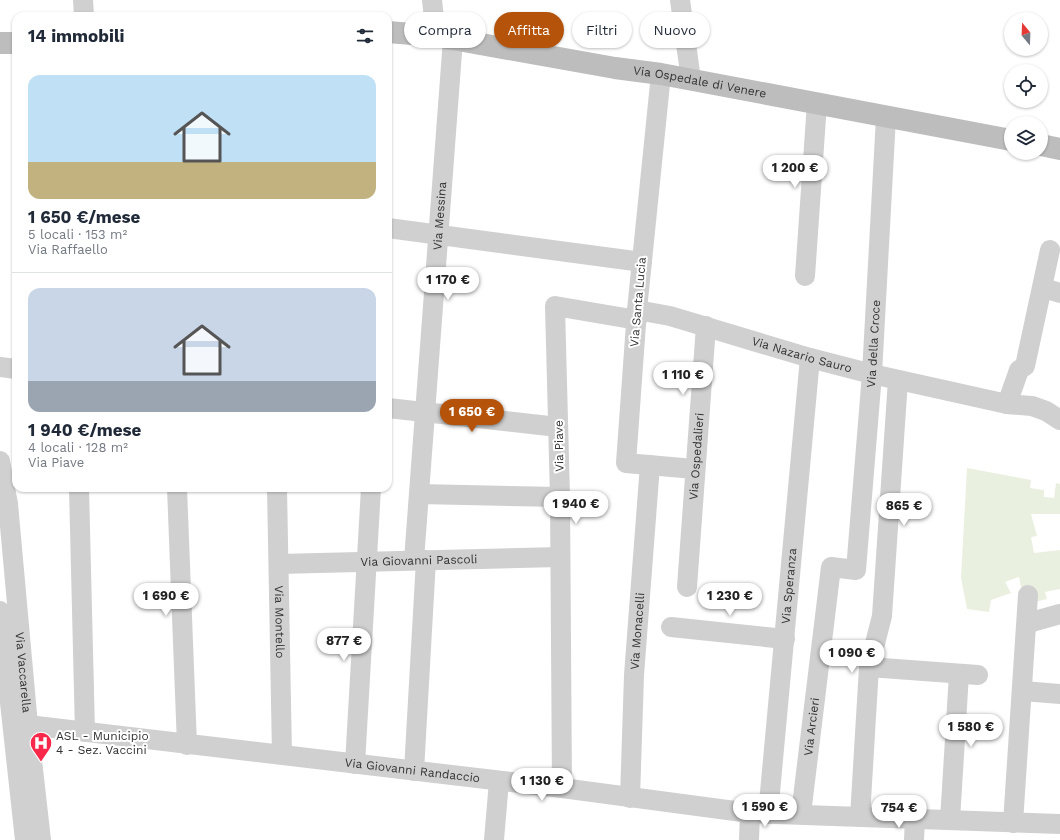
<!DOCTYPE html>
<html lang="it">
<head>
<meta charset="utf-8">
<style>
  :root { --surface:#fff; --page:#f2f2f3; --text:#1f2937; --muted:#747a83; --line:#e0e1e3; --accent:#b45309 }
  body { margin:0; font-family:"Work Sans",sans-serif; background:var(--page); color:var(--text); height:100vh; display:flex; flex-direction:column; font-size:15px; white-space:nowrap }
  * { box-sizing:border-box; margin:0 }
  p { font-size:13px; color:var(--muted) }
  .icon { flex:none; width:22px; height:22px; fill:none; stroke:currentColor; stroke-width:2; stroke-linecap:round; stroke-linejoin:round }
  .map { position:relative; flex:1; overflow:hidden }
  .sheet { position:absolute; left:12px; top:12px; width:380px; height:480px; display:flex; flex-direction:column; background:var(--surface); border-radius:12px; box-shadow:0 1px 3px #0004 }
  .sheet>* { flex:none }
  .hud { position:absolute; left:404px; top:12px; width:380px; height:36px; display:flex; gap:8px }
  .needle { width:26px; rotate:341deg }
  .buttons { position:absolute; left:1004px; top:12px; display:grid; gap:8px }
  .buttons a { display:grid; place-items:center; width:44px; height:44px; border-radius:50%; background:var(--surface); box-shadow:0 1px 3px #0004; font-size:20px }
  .price { position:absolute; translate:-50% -34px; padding:0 9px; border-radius:14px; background:#fff; color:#222; font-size:13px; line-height:26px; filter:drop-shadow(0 1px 2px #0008) }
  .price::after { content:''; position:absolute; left:50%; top:24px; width:12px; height:9px; margin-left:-6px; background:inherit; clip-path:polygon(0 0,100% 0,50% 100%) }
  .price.on { background:var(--accent); color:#fff }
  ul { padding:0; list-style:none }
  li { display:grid; align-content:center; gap:8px; height:212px; padding:0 16px }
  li+li { border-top:1px solid var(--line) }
  li span { display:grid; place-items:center; height:124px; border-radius:12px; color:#555 }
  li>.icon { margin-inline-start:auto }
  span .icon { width:72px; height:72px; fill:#fffc; stroke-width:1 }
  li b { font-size:17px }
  h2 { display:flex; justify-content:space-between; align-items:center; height:48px; padding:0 16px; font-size:17px }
  .chip { padding:0 14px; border-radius:18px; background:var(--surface); box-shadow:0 1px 3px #0004; font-size:14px; line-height:36px }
  .chip.on { background:var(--accent); color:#fff }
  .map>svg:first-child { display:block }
  .green { fill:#eaf0e0 }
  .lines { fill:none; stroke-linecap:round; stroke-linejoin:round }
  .street { stroke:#d0d0d0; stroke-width:20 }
  .secondary { stroke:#bdbdbd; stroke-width:22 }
  .labels { text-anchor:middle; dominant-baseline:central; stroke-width:4; stroke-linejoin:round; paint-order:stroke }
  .street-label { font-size:12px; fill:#333; stroke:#fff }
  .poi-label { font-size:12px; fill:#333; stroke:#fff; text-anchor:start }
</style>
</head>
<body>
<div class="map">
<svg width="1060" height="840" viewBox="0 0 1060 840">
  <rect width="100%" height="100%" fill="#fff"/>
  <path class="green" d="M967,468L1031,480L1030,488L1044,490V497L1054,498L1056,483L1060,484V514H1031L1037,536L1031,537L1034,553L1060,550V589L1045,592L1047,599L1035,602L1022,591L1019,577L1005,582L1011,593L991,600L989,612L967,609L961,578Z"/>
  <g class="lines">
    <g class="street">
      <path d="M83,0L84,16"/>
      <path d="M432,0L436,36"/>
      <path d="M680,0L691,80"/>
      <path d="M661,74L637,310L626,463L694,469"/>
      <path d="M388,228L642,262"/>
      <path d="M805,276L817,103"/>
      <path d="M1043,288L1060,293"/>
      <path id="s1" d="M637,310L670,316L810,358L872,374L1007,404L1032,406L1046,411L1060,420"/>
      <path d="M0,367L16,369"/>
      <path d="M1007,404L1019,370L1025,366L1050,250"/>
      <path d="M388,408L558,427"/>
      <path d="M0,461L8,504L5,518"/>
      <path d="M79,488L85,732"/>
      <path d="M177,488L187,745"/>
      <path id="s2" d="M277,488L282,755"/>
      <path d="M419,494L560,497"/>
      <path id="s3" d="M8,504L28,725L41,840"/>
      <path id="s4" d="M414,560L453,39"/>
      <path id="s5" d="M279,564L560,557"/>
      <path id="s6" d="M687,587L706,326"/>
      <path d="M0,611L25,840"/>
      <path d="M1028,623L1060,614"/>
      <path d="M671,627L785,639"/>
      <path d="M869,667L882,616L898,380"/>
      <path d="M1023,691L1060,694"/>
      <path id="s7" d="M28,725L562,788L750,813L1060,824"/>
      <path d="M355,764L371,488"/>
      <path d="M414,771L426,560"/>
      <path d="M562,788L560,497L555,306L637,320"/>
      <path id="s8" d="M630,798L634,675L650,465"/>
      <path id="s9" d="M768,814L810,358"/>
      <path id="s10" d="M801,814L831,567L856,570L872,374L886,117"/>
      <path d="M860,817L869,667L978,675"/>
      <path d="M950,820L959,674"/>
      <path d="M1013,823L1028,595"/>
      <path d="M494,840L499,781"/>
      <path d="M749,840L750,813"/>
      <path d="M914,840L915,819"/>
    </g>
    <g class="secondary">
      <path id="s11" d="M388,32L436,36L615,68L661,74L1011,140"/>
      <path d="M0,43H16"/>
      <path d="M1041,145L1060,149"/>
    </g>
  </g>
  <defs>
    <g id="hospital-pin" transform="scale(1.15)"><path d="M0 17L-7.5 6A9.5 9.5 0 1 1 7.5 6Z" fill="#f72849" stroke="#fff"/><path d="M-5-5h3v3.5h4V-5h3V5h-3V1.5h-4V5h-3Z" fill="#fff"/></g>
  </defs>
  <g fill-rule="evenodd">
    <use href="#hospital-pin" x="41" y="743"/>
  </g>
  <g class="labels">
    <g class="street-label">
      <text stroke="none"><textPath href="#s11" startOffset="316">Via Ospedale di Venere</textPath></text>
      <text stroke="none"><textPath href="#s4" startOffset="345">Via Messina</textPath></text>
      <text transform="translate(638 302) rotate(-85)">Via Santa Lucia</text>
      <text stroke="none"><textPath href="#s10" startOffset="501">Via della Croce</textPath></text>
      <text stroke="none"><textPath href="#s1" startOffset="171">Via Nazario Sauro</textPath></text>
      <text transform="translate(559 446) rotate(-91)">Via Piave</text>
      <text stroke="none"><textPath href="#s6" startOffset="131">Via Ospedalieri</textPath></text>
      <text stroke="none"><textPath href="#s5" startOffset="140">Via Giovanni Pascoli</textPath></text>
      <text stroke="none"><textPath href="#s9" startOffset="229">Via Speranza</textPath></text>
      <text stroke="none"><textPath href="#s2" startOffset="134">Via Montello</textPath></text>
      <text stroke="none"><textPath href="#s8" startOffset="167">Via Monacelli</textPath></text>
      <text stroke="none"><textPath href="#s3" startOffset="169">Via Vaccarella</textPath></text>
      <text stroke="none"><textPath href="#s10" startOffset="88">Via Arcieri</textPath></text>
      <text stroke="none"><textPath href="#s7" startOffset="387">Via Giovanni Randaccio</textPath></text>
    </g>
    <g class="poi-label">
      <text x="56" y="736">ASL - Municipio<tspan x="56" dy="14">4 - Sez. Vaccini</tspan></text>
    </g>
  </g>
</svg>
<div class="buttons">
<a><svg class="needle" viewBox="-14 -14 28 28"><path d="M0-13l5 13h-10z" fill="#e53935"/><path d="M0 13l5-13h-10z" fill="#747a83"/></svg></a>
<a><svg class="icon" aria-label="locate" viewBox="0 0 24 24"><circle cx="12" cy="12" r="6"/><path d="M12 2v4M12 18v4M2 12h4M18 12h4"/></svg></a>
<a><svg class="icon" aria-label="layers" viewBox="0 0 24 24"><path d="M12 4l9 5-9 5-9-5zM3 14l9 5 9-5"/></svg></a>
</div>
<b class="price" style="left:795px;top:189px">1 200 €</b>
<b class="price" style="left:448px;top:301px">1 170 €</b>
<b class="price" style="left:683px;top:396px">1 110 €</b>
<b class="price on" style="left:472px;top:433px">1 650 €</b>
<b class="price" style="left:576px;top:525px">1 940 €</b>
<b class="price" style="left:904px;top:527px">865 €</b>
<b class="price" style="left:166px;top:617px">1 690 €</b>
<b class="price" style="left:730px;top:617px">1 230 €</b>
<b class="price" style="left:344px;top:662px">877 €</b>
<b class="price" style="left:852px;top:674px">1 090 €</b>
<b class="price" style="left:971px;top:748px">1 580 €</b>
<b class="price" style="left:542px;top:802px">1 130 €</b>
<b class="price" style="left:765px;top:828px">1 590 €</b>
<b class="price" style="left:899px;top:829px">754 €</b>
<div class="hud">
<a class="chip">Compra</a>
<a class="chip on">Affitta</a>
<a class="chip">Filtri</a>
<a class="chip">Nuovo</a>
</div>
<section class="sheet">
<h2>14 immobili<svg class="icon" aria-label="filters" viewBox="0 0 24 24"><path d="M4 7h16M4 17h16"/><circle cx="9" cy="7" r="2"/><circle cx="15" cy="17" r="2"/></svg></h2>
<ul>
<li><span style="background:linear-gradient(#bfe0f5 70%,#c2b280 0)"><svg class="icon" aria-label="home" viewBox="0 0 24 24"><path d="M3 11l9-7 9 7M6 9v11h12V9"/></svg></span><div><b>1 650 €/mese</b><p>5 locali · 153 m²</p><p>Via Raffaello</p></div></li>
<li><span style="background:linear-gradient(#c9d6e8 75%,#9aa5b1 0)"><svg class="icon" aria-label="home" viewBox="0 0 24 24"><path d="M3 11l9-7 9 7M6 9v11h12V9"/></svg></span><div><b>1 940 €/mese</b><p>4 locali · 128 m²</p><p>Via Piave</p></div></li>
</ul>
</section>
</div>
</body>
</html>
